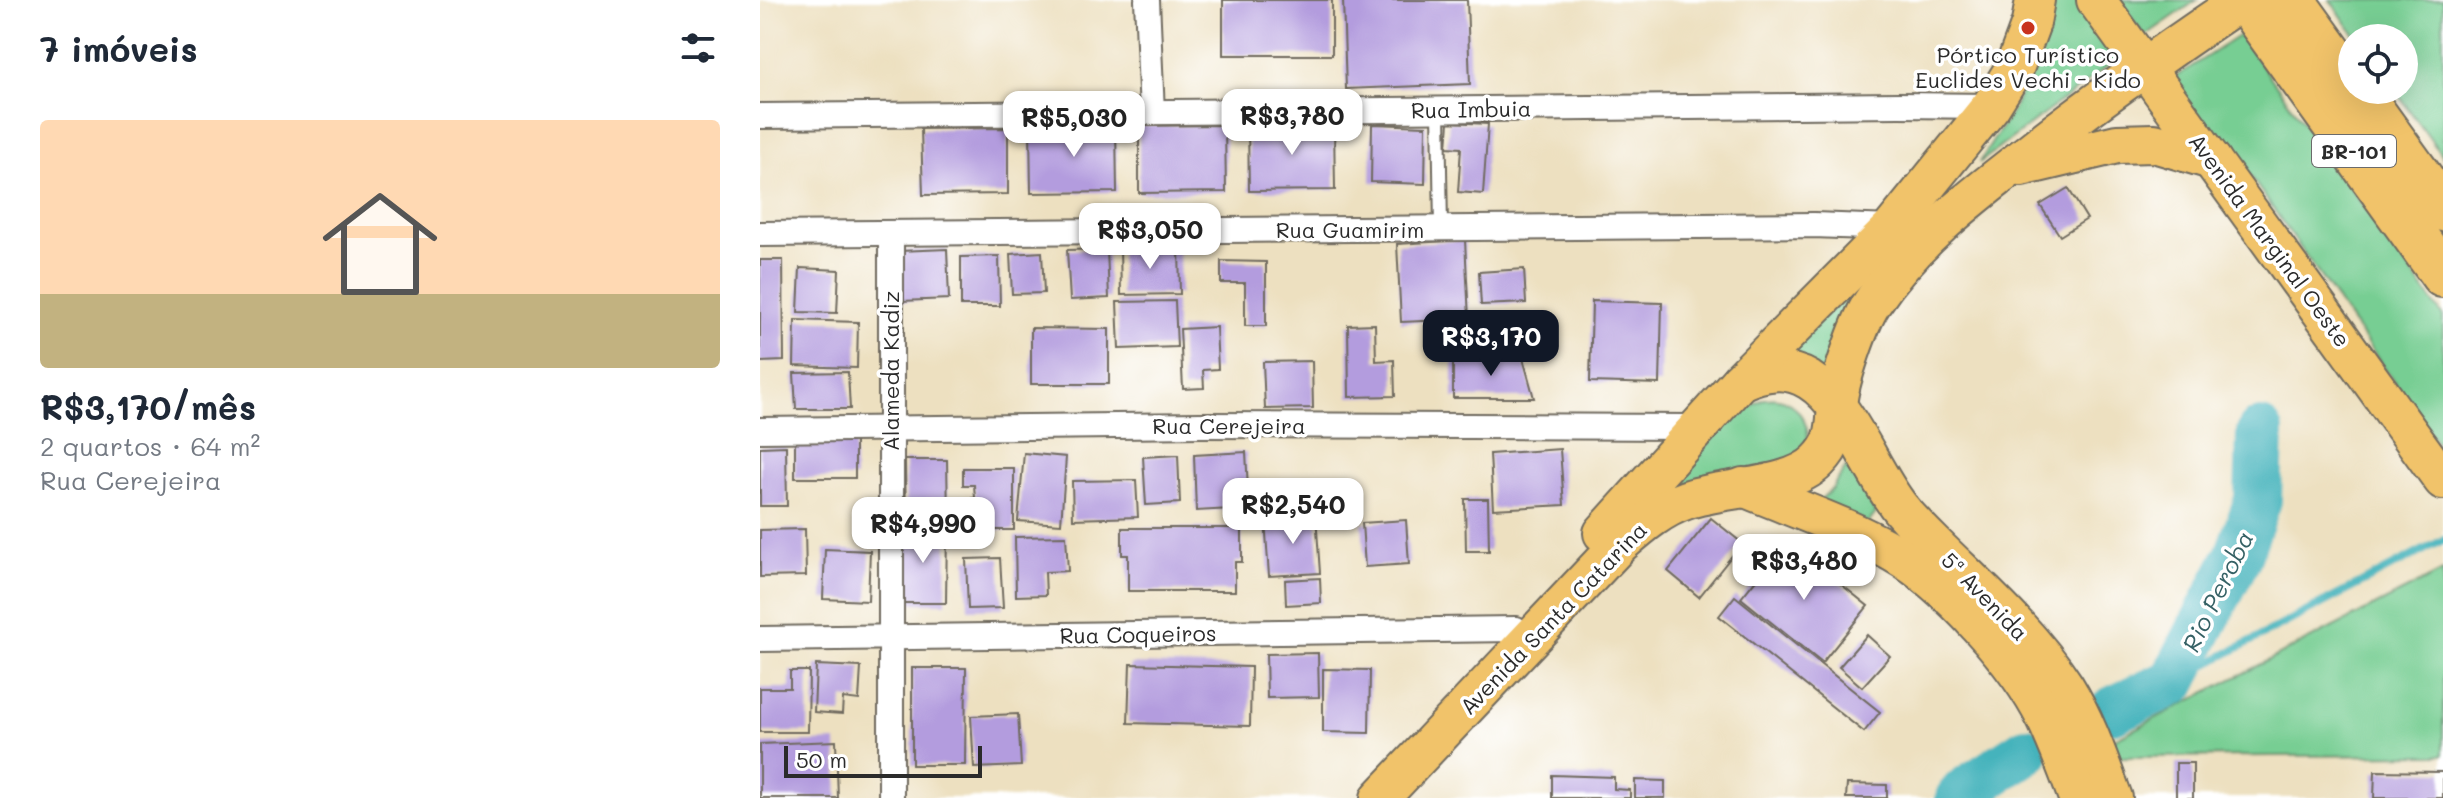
<!DOCTYPE html>
<html lang="pt">
<head>
<meta charset="utf-8">
<style>
  :root { --surface:#fff; --page:#f6f6f7; --text:#1f2937; --muted:#747a83; --accent:#111827 }
  body { margin:0; font-family:Mali,sans-serif; background:var(--page); color:var(--text); height:100vh; display:flex; flex-direction:column; font-size:30px; white-space:nowrap }
  * { box-sizing:border-box; margin:0 }
  p { font-size:26px; color:var(--muted) }
  .icon { flex:none; width:44px; height:44px; fill:none; stroke:currentColor; stroke-width:2; stroke-linecap:round; stroke-linejoin:round }
  .map { position:relative; flex:1; overflow:hidden }
  .side { display:flex; flex-direction:column; background:var(--surface); width:760px }
  .side>* { flex:none }
  .fabs { position:absolute; left:1578px; top:24px; display:grid; gap:16px }
  .fabs a { display:grid; place-items:center; width:80px; height:80px; border-radius:50%; background:var(--surface); box-shadow:0 8px 32px #0002; font-size:40px }
  .scale { position:absolute; left:24px; bottom:20px; width:198px; box-sizing:border-box; padding-left:8px; border:4px solid #2b2b2b; border-top:0; font-size:22px; line-height:28px; white-space:nowrap; color:#2b2b2b; -webkit-text-stroke:6px #fff; paint-order:stroke }
  .price { position:absolute; translate:-50% -68px; padding:0 18px; border-radius:16px; background:#fff; color:#222; font-size:26px; line-height:52px; filter:drop-shadow(0 2px 4px #0008) }
  .price::after { content:''; position:absolute; left:50%; top:48px; width:24px; height:18px; margin-left:-12px; background:inherit; clip-path:polygon(0 0,100% 0,50% 100%) }
  .price.active { background:var(--accent); color:#fff }
  ul { padding:0; list-style:none }
  li { display:grid; align-content:center; gap:16px; height:424px; padding:0 40px }
  li span { display:grid; place-items:center; height:248px; border-radius:8px; color:#555 }
  li>.icon { margin-inline-start:auto }
  span .icon { width:144px; height:144px; fill:#fffc; stroke-width:1 }
  li b { font-size:34px }
  h2 { display:flex; justify-content:space-between; align-items:center; height:96px; padding:0 40px; font-size:34px }
  main { display:flex; flex:1; min-height:0 }
  .map>svg:first-child { display:block }
  .green { fill:#77ce93; stroke:#517c5f; stroke-width:2 }
  .lines { fill:none; stroke-linecap:round; stroke-linejoin:round }
  .stream { stroke:#44b3bc; stroke-width:8 }
  .river { stroke:#44b3bc; stroke-width:48 }
  .building { fill:#b39cde }
  .service-casing { stroke:#6f6a5f; stroke-width:16 }
  .minor-casing { stroke:#6f6a5f; stroke-width:28 }
  .primary-casing { stroke:#6f6a5f; stroke-width:42 }
  .motorway-casing { stroke:#6f6a5f; stroke-width:48 }
  .service { stroke:#fff; stroke-width:12 }
  .minor { stroke:#fff; stroke-width:24 }
  .primary { stroke:#f1c36a; stroke-width:38 }
  .motorway { stroke:#f1c36a; stroke-width:44 }
  .poi-dot { fill:#c8321e; stroke:#fff; stroke-width:3 }
  .labels { text-anchor:middle; dominant-baseline:central; stroke-width:7; stroke-linejoin:round; paint-order:stroke }
  .shield { fill:#fff; stroke:#6b6b6b; stroke-width:2 }
  .shield-label { font-size:20px; font-weight:bold; fill:#2b2b2b }
  .poi-label { font-size:22px; fill:#2b2b2b; stroke:#fff }
  .street-label { font-size:22px; fill:#2b2b2b; stroke:#fff }
  .water-label { font-size:24px; font-style:italic; fill:#356165; stroke:#fff }
</style>
</head>
<body>
<main>
<section class="side">
<h2>7 imóveis<svg class="icon" aria-label="filters" viewBox="0 0 24 24"><path d="M4 7h16M4 17h16"/><circle cx="9" cy="7" r="2"/><circle cx="15" cy="17" r="2"/></svg></h2>
<ul>
<li><span style="background:linear-gradient(#ffd9b3 70%,#c2b280 0)"><svg class="icon" aria-label="home" viewBox="0 0 24 24"><path d="M3 11l9-7 9 7M6 9v11h12V9"/></svg></span><div><b>R$3,170/mês</b><p>2 quartos · 64 m²</p><p>Rua Cerejeira</p></div></li>
</ul>
</section>
<div class="map">
<svg width="1683" height="798" viewBox="0 0 1683 798">
  <rect width="100%" height="100%" fill="#fff"/>
  <filter id="ink" filterUnits="userSpaceOnUse"><feTurbulence type="fractalNoise" baseFrequency=".0125" numOctaves="2"/><feDisplacementMap in="SourceGraphic" scale="16" xChannelSelector="R" yChannelSelector="G"/><feConvolveMatrix kernelMatrix="1 2 1 2 8 2 1 2 1" color-interpolation-filters="sRGB"/></filter>
  <filter id="wash" filterUnits="userSpaceOnUse"><feTurbulence type="fractalNoise" baseFrequency=".006" numOctaves="4" result="noise"/><feDisplacementMap in="SourceGraphic" scale="32" xChannelSelector="R" yChannelSelector="G"/><feGaussianBlur stdDeviation="1.8" result="paint"/><feColorMatrix in="noise" values="0 0 0 0 0 0 0 0 0 0 0 0 0 0 0 0 0 1.4 0 .05"/><feComposite in="paint" operator="in"/></filter>
  <g filter="url(#wash)">
    <rect width="100%" height="100%" fill="#ede0c0"/>
    <g class="green">
      <path d="M1291,0H1319L1361,56L1219,163L1254,108L1283,37Z"/>
      <path d="M1358,0H1437L1385,36Z"/>
      <path d="M1570,0H1683V157L1635,90H1644V38H1597Z"/>
      <path d="M1480,35L1683,316V452L1486,170L1450,132L1394,91Z"/>
      <path d="M1104,276L1081,322L1066,373L1020,360Z"/>
      <path d="M1004,399C1009,399 1013,398 1018,399C1036,401 1053,427 1046,446C1044,451 1037,456 1033,461L906,489C936,458 965,418 1004,399Z"/>
      <path d="M1086,467L1116,513L1102,531L1060,500L1072,489Z"/>
      <path d="M1683,571V755L1360,757L1353,740Z"/>
    </g>
    <g class="lines">
      <path class="stream" d="M1413,682L1683,540"/>
      <g class="river">
        <path d="M1353,710L1413,682L1478,556L1498,500L1500,432"/>
        <path d="M1199,798L1205,791L1266,751"/>
      </g>
    </g>
    <g id="blocks">
      <g class="building">
        <rect x="463" y="0" width="109" height="55"/>
        <path d="M583,0H707L710,84L586,89Z"/>
        <path d="M689,122L728,124L723,194L698,192L701,148L687,147Z"/>
        <path d="M574,123L575,190L489,191L488,124Z"/>
        <path d="M612,124L666,126L665,184L611,182Z"/>
        <path d="M356,125L357,192L271,193L270,126Z"/>
        <path d="M465,125L466,192L379,193V126Z"/>
        <path d="M248,128V194L163,195L161,129Z"/>
        <path d="M1308,188L1327,219L1300,236L1280,205Z"/>
        <path d="M705,240L709,319L641,322L637,244Z"/>
        <path d="M360,247H419L420,294L361,295Z"/>
        <path d="M187,249L189,299L141,301L139,251Z"/>
        <path d="M347,249L349,298L310,300L307,250Z"/>
        <path d="M282,252L284,293L252,294L250,254Z"/>
        <path d="M239,256L240,306H201V257Z"/>
        <path d="M0,260H23L24,361L0,362Z"/>
        <path d="M461,261L506,262V326H485V283H461Z"/>
        <path d="M40,268L79,270L77,313L38,312Z"/>
        <path d="M764,269L766,303L721,305L719,272Z"/>
        <path d="M415,301L417,347L359,349L357,302Z"/>
        <path d="M832,301L902,303L900,384L830,382Z"/>
        <path d="M35,320L98,322L97,368L34,366Z"/>
        <path d="M615,324L616,361L634,360L635,396L589,397L588,325Z"/>
        <path d="M456,327L458,369L443,370L444,388L423,389L420,329Z"/>
        <path d="M271,328L349,329V384H271Z"/>
        <path d="M693,358H763L774,398H693Z"/>
        <path d="M552,361L553,408L505,409L503,362Z"/>
        <path d="M88,372L90,409H36L34,373Z"/>
        <rect x="35" y="439" width="60" height="39"/>
        <path d="M26,446L27,506H0V447Z"/>
        <path d="M800,449L804,505L733,509L730,454Z"/>
        <path d="M486,452L489,508L436,511L434,455Z"/>
        <path d="M264,453L306,457L301,524L258,521Z"/>
        <path d="M418,455L420,503L386,505L383,457Z"/>
        <path d="M145,460H187L188,518H146Z"/>
        <path d="M203,468H254V530H197L196,498H215L214,485H203Z"/>
        <path d="M376,480L378,517L313,519L312,481Z"/>
        <path d="M705,499H728L729,551H706Z"/>
        <path d="M556,515L560,573L509,576L505,519Z"/>
        <path d="M951,518L982,543L939,597L908,571Z"/>
        <path d="M646,520L649,564L605,567L602,523Z"/>
        <path d="M141,527L187,528L186,603H140Z"/>
        <path d="M362,528H482V562H475V591H368V555H362Z"/>
        <path d="M45,529L46,576L0,577V530Z"/>
        <path d="M306,536L308,571L285,572L286,595L256,596L255,537Z"/>
        <path d="M1027,541L1108,606L1062,663L981,598Z"/>
        <path d="M65,549L110,551L108,601L63,599Z"/>
        <path d="M240,558L243,608L208,609L206,559Z"/>
        <path d="M560,578L561,603L526,605L525,580Z"/>
        <path d="M975,596L1120,712L1104,732L959,616Z"/>
        <path d="M1107,635L1130,656L1102,687L1079,667Z"/>
        <path d="M558,653L559,697L507,698L506,654Z"/>
        <path d="M370,664L491,667L490,726L368,723Z"/>
        <path d="M56,665L101,667L99,700L83,698L82,714L54,712Z"/>
        <path d="M152,668H206L205,765H152Z"/>
        <path d="M563,669L610,670L609,733L563,732Z"/>
        <path d="M30,671H49L48,732H0V688H30Z"/>
        <path d="M258,714L261,766L214,768L211,716Z"/>
        <path d="M76,741L78,798H0V744Z"/>
        <rect x="1416" y="763" width="17" height="35"/>
        <path d="M1615,771L1683,772V798H1614Z"/>
        <path d="M792,775L854,777V789L870,790V798H792Z"/>
        <path d="M875,780L905,781V798H875Z"/>
        <path d="M1087,784L1127,785V798H1086Z"/>
      </g>
    </g>
  </g>
  <g filter="url(#ink)">
    <use href="#blocks" fill-opacity="0" stroke="#6f6a5f" stroke-width="2"/>
    <g class="lines">
      <g class="service-casing">
        <path id="service" d="M679,110L681,228"/>
      </g>
      <g class="minor-casing">
        <g id="minor">
          <path d="M387,0L392,113"/>
          <path d="M0,116L1139,105L1231,106"/>
          <path d="M0,234L1054,225L1132,228"/>
          <path d="M0,430L441,425L937,427"/>
          <path d="M0,639L756,629"/>
          <path d="M131,798V233"/>
        </g>
      </g>
      <g class="primary-casing">
        <g id="primary">
          <path d="M1336,0L1683,480"/>
          <path d="M1261,167L1357,144L1394,143L1452,160"/>
          <path d="M980,381C1003,371 1025,366 1049,380C1089,405 1110,470 1140,508C1152,523 1168,538 1182,552C1225,594 1272,636 1305,687C1326,721 1339,760 1353,798"/>
          <path d="M983,487C1033,508 1087,526 1134,553C1187,583 1259,664 1286,719C1298,744 1308,771 1318,798"/>
          <path d="M843,533L980,381L1132,228L1231,106L1254,69L1271,23L1275,0"/>
          <path d="M620,798L860,544C881,526 900,509 926,500C963,487 1031,489 1058,461C1076,443 1075,429 1077,406C1079,381 1099,323 1112,303C1152,243 1208,200 1265,156C1335,101 1408,50 1482,0"/>
        </g>
      </g>
      <g class="motorway-casing">
        <g id="motorway">
          <path d="M1485,0L1683,275"/>
          <path d="M1532,0L1592,83"/>
          <path d="M1597,90L1683,209"/>
        </g>
      </g>
      <use href="#service" class="service"/>
      <use href="#minor" class="minor"/>
      <use href="#primary" class="primary"/>
      <use href="#motorway" class="motorway"/>
    </g>
  </g>
  <circle class="poi-dot" cx="1268" cy="28" r="8"/>
  <g class="labels">
    <rect class="shield" x="1552" y="135" width="84" height="32" rx="6"/>
    <g class="shield-label">
      <text x="1594" y="151">BR-101</text>
    </g>
    <g class="poi-label">
      <text x="1268" y="54">Pórtico Turístico<tspan x="1268" dy="25">Euclides Vechi - Kido</tspan></text>
    </g>
    <g class="street-label">
      <text transform="translate(711 109) rotate(-1)">Rua Imbuia</text>
      <text x="590" y="229">Rua Guamirim</text>
      <text transform="translate(1510 240) rotate(54)">Avenida Marginal Oeste</text>
      <text transform="translate(130 371) rotate(-90)">Alameda Kadiz</text>
      <text x="469" y="425">Rua Cerejeira</text>
      <text transform="translate(1225 596) rotate(46)">5ª Avenida</text>
      <text transform="translate(793 618) rotate(-46)">Avenida Santa Catarina</text>
      <text transform="translate(378 634) rotate(-1)">Rua Coqueiros</text>
    </g>
    <g class="water-label">
      <text transform="translate(1457 591) rotate(-64)">Rio Peroba</text>
    </g>
  </g>
</svg>
<div class="fabs">
<a><svg class="icon" aria-label="locate" viewBox="0 0 24 24"><circle cx="12" cy="12" r="6"/><path d="M12 2v4M12 18v4M2 12h4M18 12h4"/></svg></a>
</div>
<div class="scale">50 m</div>
<b class="price" style="left:532px;top:157px">R$3,780</b>
<b class="price" style="left:314px;top:159px">R$5,030</b>
<b class="price" style="left:390px;top:271px">R$3,050</b>
<b class="price active" style="left:731px;top:378px">R$3,170</b>
<b class="price" style="left:533px;top:546px">R$2,540</b>
<b class="price" style="left:163px;top:565px">R$4,990</b>
<b class="price" style="left:1044px;top:602px">R$3,480</b>
</div>
</main>
</body>
</html>
